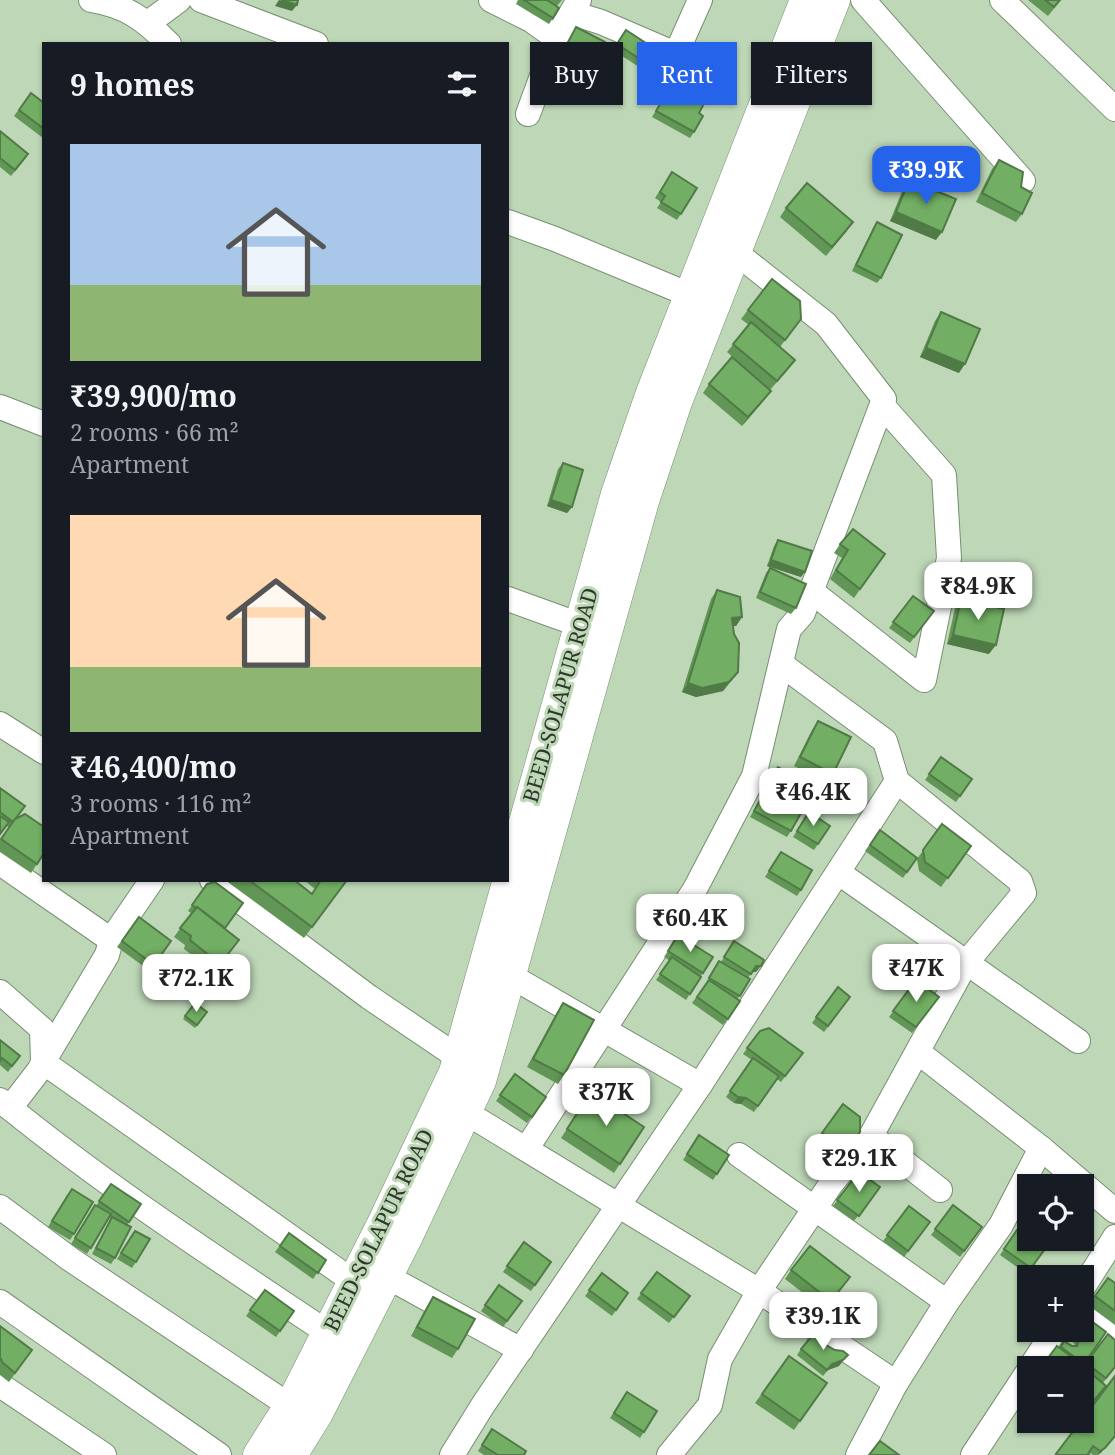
<!DOCTYPE html>
<html lang="en">
<head>
<meta charset="utf-8">
<style>
  :root { --surface:#171b24; --page:#20242c; --text:#f1f3f6; --muted:#9ea1a6; --accent:#2563eb }
  body { margin:0; font-family:"Noto Serif",serif; background:var(--page); color:var(--text); height:100vh; display:flex; flex-direction:column; font-size:26px; white-space:nowrap }
  * { box-sizing:border-box; margin:0 }
  p { font-size:23px; color:var(--muted) }
  .icon { flex:none; width:38px; height:38px; fill:none; stroke:currentColor; stroke-width:2; stroke-linecap:round; stroke-linejoin:round }
  .map { position:relative; flex:1; overflow:hidden }
  .panel { position:absolute; left:42px; top:42px; width:467px; height:840px; display:flex; flex-direction:column; background:var(--surface); border-radius:0px; box-shadow:0 2px 5px #0004 }
  .panel>* { flex:none }
  .hud { position:absolute; left:530px; top:42px; width:480px; height:63px; display:flex; gap:14px }
  .tools { position:absolute; left:1017px; top:1174px; display:grid; gap:14px }
  .tools a { display:grid; place-items:center; width:77px; height:77px; border-radius:0px; background:var(--surface); box-shadow:0 2px 5px #0004; font-size:35px }
  .price { position:absolute; translate:-50% -60px; padding:0 16px; border-radius:14px; background:#fff; color:#222; font-size:23px; line-height:46px; filter:drop-shadow(0 2px 4px #0008) }
  .price::after { content:''; position:absolute; left:50%; top:42px; width:21px; height:16px; margin-left:-10px; background:inherit; clip-path:polygon(0 0,100% 0,50% 100%) }
  .price.active { background:var(--accent); color:#fff }
  ul { padding:0; list-style:none }
  li { display:grid; align-content:center; gap:14px; height:371px; padding:0 28px }
  li span { display:grid; place-items:center; height:217px; border-radius:0px; color:#555 }
  li>.icon { margin-inline-start:auto }
  span .icon { width:126px; height:126px; fill:#fffc; stroke-width:1 }
  li b { font-size:30px }
  h2 { display:flex; justify-content:space-between; align-items:center; height:84px; padding:0 28px; font-size:30px }
  .chip { padding:0 24px; border-radius:0px; background:var(--surface); box-shadow:0 2px 5px #0004; font-size:24px; line-height:63px }
  .chip.active { background:var(--accent); color:#fff }
  .map>svg:first-child { display:block }
  .lines { fill:none; stroke-linecap:round; stroke-linejoin:round }
  .minor-casing { stroke:#768f71; stroke-width:26 }
  .major-casing { stroke:#768f71; stroke-width:33 }
  .minor { stroke:#fff; stroke-width:24 }
  .major { stroke:#fff; stroke-width:32 }
  .wall { fill:#629656 }
  .shaded-wall { fill:#507a46 }
  .building { fill:#72af64; stroke:#507a46; stroke-width:2 }
  .labels { text-anchor:middle; dominant-baseline:central; stroke-width:6; stroke-linejoin:round; paint-order:stroke }
  .street-label { font-size:21px; fill:#2d372a; stroke:#bdd7b7 }
</style>
</head>
<body>
<div class="map">
<svg width="1115" height="1455" viewBox="0 0 1115 1455">
  <rect width="100%" height="100%" fill="#bdd7b7"/>
  <g class="lines">
    <g class="minor-casing">
      <g id="minor">
        <path d="M91,0C127,6 144,19 169,44"/>
        <path d="M201,0L316,44"/>
        <path d="M491,0L531,20L556,38"/>
        <path d="M863,0L1023,181"/>
        <path d="M1002,0L1115,109"/>
        <path d="M572,13L601,22L673,53L680,45L700,0"/>
        <path d="M148,23L179,0"/>
        <path d="M528,114L556,38L579,0"/>
        <path d="M508,222L555,239L690,295"/>
        <path d="M0,407L44,424"/>
        <path d="M811,591L924,680L949,558L944,475L882,405"/>
        <path d="M508,599L580,625"/>
        <path d="M0,724L44,752"/>
        <path d="M0,863L111,940"/>
        <path d="M839,873L1078,1041"/>
        <path d="M212,880L369,997L459,1058"/>
        <path d="M509,975L700,1085"/>
        <path d="M0,992L42,1029L43,1062L107,955L111,940L152,880"/>
        <path d="M918,1052L1041,1148L1115,1211"/>
        <path d="M0,1100C104,1185 216,1258 328,1333"/>
        <path d="M10,1108L40,1069L43,1062L354,1282"/>
        <path d="M465,1112L759,1291L896,1383"/>
        <path d="M871,1136L940,1190"/>
        <path d="M527,1148L695,889L754,776L789,629L803,613L884,399L826,324L735,252"/>
        <path d="M739,1155L947,1302"/>
        <path d="M0,1207L70,1259L290,1406"/>
        <path d="M386,1276L521,1350"/>
        <path d="M1082,1289L1115,1237"/>
        <path d="M0,1302L219,1455"/>
        <path d="M1082,1312L1115,1336"/>
        <path d="M1030,1368L1055,1330"/>
        <path d="M0,1385L104,1455"/>
        <path d="M452,1455L483,1405L700,1085L897,781"/>
        <path d="M669,1455L710,1405L720,1359L759,1291L831,1184L871,1136L966,963L1024,893L1020,881L897,781L885,741L781,664"/>
        <path d="M858,1455L896,1383L947,1302L1001,1225L1041,1148"/>
        <path d="M973,1455L1029,1370"/>
      </g>
    </g>
    <g class="major-casing">
      <g id="major">
        <path d="M259,1455L294,1400L382,1226L455,1072L617,494L652,393L806,0"/>
        <path d="M291,1455L317,1413L406,1238L480,1081L643,501L676,402L834,0"/>
      </g>
    </g>
    <use href="#minor" class="minor"/>
    <use href="#major" class="major"/>
  </g>
  <g class="wall">
    <path d="M518,0H562L557,6L553,18L549,24L516,4Z"/>
    <path d="M1028,0H1061L1048,16Z"/>
    <path d="M576,27L596,59L592,65L563,50Z"/>
    <path d="M626,30L655,49L642,69L613,50Z"/>
    <path d="M684,83L699,113L694,132L690,138L652,117L665,95L674,100Z"/>
    <path d="M31,93L44,103V136L43,138L14,116Z"/>
    <path d="M0,131L24,160L11,176L0,167Z"/>
    <path d="M999,160L1021,187L1022,214L1016,222L976,202L992,169Z"/>
    <path d="M672,172L697,188L677,220L657,208L661,202L655,198Z"/>
    <path d="M909,180L936,240L890,221L903,189Z"/>
    <path d="M786,208L847,231L826,256L780,217Z"/>
    <path d="M877,222L881,278L877,283L852,271L873,228Z"/>
    <path d="M748,310L801,319L780,347L789,368L770,390L765,399L742,426L703,393L709,384L770,390L727,352L749,325L741,319Z"/>
    <path d="M941,312L959,373L920,357L935,321Z"/>
    <path d="M563,463L572,507L567,513L547,506L558,469Z"/>
    <path d="M778,540L801,577L767,566L774,546Z"/>
    <path d="M840,544L885,554L854,598L830,579L842,558L834,553Z"/>
    <path d="M770,568L796,608L791,614L756,598L766,573Z"/>
    <path d="M717,590L742,617L736,626H733L732,680L723,691L696,697L682,692L711,599Z"/>
    <path d="M913,596L934,611L910,643L889,628Z"/>
    <path d="M961,599L989,654L947,644L955,608Z"/>
    <path d="M818,721L833,774L827,782L794,766L812,730Z"/>
    <path d="M941,757L972,779L956,802L925,780Z"/>
    <path d="M778,767L812,787L798,811L791,831L787,837L750,817L763,794L762,793Z"/>
    <path d="M0,788L16,819L37,864L31,873L0,852V840L9,828L7,826L0,835Z"/>
    <path d="M805,818L830,826L814,850L793,837Z"/>
    <path d="M942,824L971,846L941,887L919,871L917,859Z"/>
    <path d="M880,830L917,858L903,878L865,851Z"/>
    <path d="M781,852L801,890L797,896L765,877Z"/>
    <path d="M225,880H294L312,894L315,889L304,880H347L304,938Z"/>
    <path d="M207,884L225,929L239,940L214,972L184,949L185,945L174,937L191,913L188,911Z"/>
    <path d="M707,896L742,919L728,940L693,918Z"/>
    <path d="M139,917L171,941L150,971L117,947Z"/>
    <path d="M678,935L703,973L686,1000L656,980L670,961L664,957Z"/>
    <path d="M734,941L756,972H752L748,978L750,979L737,1000L740,1001L723,1025L692,1003L706,984L715,967L719,961L721,962Z"/>
    <path d="M916,980L939,997L912,1033L889,1017Z"/>
    <path d="M838,987L850,997L824,1032L812,1023Z"/>
    <path d="M195,1003L207,1012L195,1028L183,1019Z"/>
    <path d="M563,1003L564,1075L558,1084L527,1067L557,1012Z"/>
    <path d="M760,1031L803,1053L781,1082L777,1079L754,1112L741,1104L734,1103L726,1097L752,1060L743,1054Z"/>
    <path d="M0,1040L20,1056L8,1072L0,1065Z"/>
    <path d="M515,1074L546,1097L527,1123L496,1101Z"/>
    <path d="M591,1092L644,1127L614,1173L561,1138Z"/>
    <path d="M843,1104L860,1132L842,1157L818,1139Z"/>
    <path d="M699,1135L729,1155L713,1180L683,1160Z"/>
    <path d="M859,1172L880,1187L854,1221L833,1206Z"/>
    <path d="M111,1184L141,1204L127,1225L115,1258L111,1264L92,1254L111,1218L109,1217L87,1254L71,1244L91,1211L95,1205L96,1206Z"/>
    <path d="M67,1195L74,1234L70,1240L48,1227Z"/>
    <path d="M953,1205L982,1227L960,1257L931,1235Z"/>
    <path d="M909,1206L930,1222L904,1257L883,1241Z"/>
    <path d="M1017,1230L1048,1245L1027,1274L1000,1255Z"/>
    <path d="M135,1231L136,1262L132,1268L117,1259Z"/>
    <path d="M289,1233L326,1260L313,1279L275,1252Z"/>
    <path d="M524,1242L551,1262L531,1291L503,1272Z"/>
    <path d="M791,1270L850,1277L825,1310L785,1279Z"/>
    <path d="M657,1272L690,1296L669,1323L637,1299Z"/>
    <path d="M602,1273L628,1293L612,1316L585,1296Z"/>
    <path d="M1108,1278L1115,1283V1325L1088,1305Z"/>
    <path d="M499,1285L522,1301L503,1327L481,1311Z"/>
    <path d="M265,1290L294,1311L276,1337L246,1316Z"/>
    <path d="M433,1297L458,1349L452,1358L411,1336L427,1306Z"/>
    <path d="M0,1326L32,1350L9,1382L0,1375Z"/>
    <path d="M1069,1330H1082L1106,1332L1083,1366H1084L1108,1334L1115,1367L1103,1383L1106,1386L1082,1416V1377L1085,1372L1082,1368H1041L1057,1346L1059,1348L1064,1341L1072,1346H1074L1075,1344L1068,1339L1072,1332Z"/>
    <path d="M826,1345L839,1366L828,1370L823,1376L797,1355L801,1349Z"/>
    <path d="M789,1356L827,1383L794,1430L755,1403Z"/>
    <path d="M1115,1376V1437L1098,1455H1093L1089,1452L1088,1454L1090,1455H1055Z"/>
    <path d="M627,1392L657,1411L640,1438L610,1418Z"/>
    <path d="M492,1429L524,1455H484L478,1451Z"/>
  </g>
  <g class="shaded-wall">
    <path d="M279,0L297,5L292,11L275,6Z"/>
    <path d="M896,212L942,232L936,240L890,221Z"/>
    <path d="M926,348L965,364L959,373L920,357Z"/>
    <path d="M771,391L765,399L742,426L748,417Z"/>
    <path d="M551,500L572,507L567,513L547,506Z"/>
    <path d="M771,560L805,572L801,577L767,566Z"/>
    <path d="M742,617L736,626L726,627L732,618Z"/>
    <path d="M953,635L996,645L989,654L947,644Z"/>
    <path d="M738,672L723,691L696,697L682,692L688,683Z"/>
    <path d="M756,966H761L756,972H751Z"/>
    <path d="M738,1097L746,1098L741,1104L734,1103Z"/>
    <path d="M848,1355L839,1366L828,1370L832,1364Z"/>
    <path d="M1115,1436L1101,1453L1097,1455L1100,1451Z"/>
  </g>
  <g class="building">
    <path d="M281,0H298L297,5Z"/>
    <path d="M524,0H547L559,8L553,18Z"/>
    <path d="M1045,0H1060L1054,7Z"/>
    <path d="M576,27L605,42L596,59L567,44Z"/>
    <path d="M626,30L655,49L646,63L617,44Z"/>
    <path d="M684,83L708,96L699,113L703,116L694,132L656,111L665,95L674,100Z"/>
    <path d="M31,93L44,103V129L19,110Z"/>
    <path d="M0,131L28,154L15,170L0,158Z"/>
    <path d="M999,160L1023,172L1021,187L1032,193L1022,214L982,193Z"/>
    <path d="M672,172L697,188L681,214L661,202L665,196L660,192Z"/>
    <path d="M909,180L956,199L942,232L896,212Z"/>
    <path d="M807,183L853,222L832,247L786,208Z"/>
    <path d="M877,222L902,235L881,278L856,265Z"/>
    <path d="M772,279L800,301L801,319L785,340L748,310Z"/>
    <path d="M941,312L980,329L965,364L926,348Z"/>
    <path d="M751,322L795,360L777,381L733,344Z"/>
    <path d="M732,357L771,391L748,417L709,384Z"/>
    <path d="M563,463L583,470L572,507L551,500Z"/>
    <path d="M853,529L885,554L860,589L836,570L848,550L840,544Z"/>
    <path d="M778,540L812,551L805,572L771,560Z"/>
    <path d="M770,568L806,584L796,608L760,592Z"/>
    <path d="M717,590L740,597L742,617L732,618L734,634L739,643L738,672L729,682L702,688L688,683Z"/>
    <path d="M913,596L934,611L914,637L893,622Z"/>
    <path d="M961,599L1004,609L996,645L953,635Z"/>
    <path d="M818,721L851,737L833,774L800,757Z"/>
    <path d="M941,757L972,779L960,796L929,774Z"/>
    <path d="M778,767L812,787L800,807L766,787Z"/>
    <path d="M0,788L25,806L13,822L0,812Z"/>
    <path d="M764,793L801,813L791,831L754,811Z"/>
    <path d="M809,812L830,826L818,844L797,831Z"/>
    <path d="M25,814L44,827V853L37,864L1,839L15,819Z"/>
    <path d="M0,816L9,822L0,834Z"/>
    <path d="M942,824L971,846L948,878L925,862L923,850Z"/>
    <path d="M880,830L917,858L907,872L870,845Z"/>
    <path d="M781,852L812,870L801,890L769,871Z"/>
    <path d="M249,880H294L312,894L321,880H347L312,927Z"/>
    <path d="M215,882L243,903L225,928L197,907L196,908L192,905L207,884Z"/>
    <path d="M707,896L742,919L732,934L697,912Z"/>
    <path d="M197,907L239,940L220,964L190,940L191,936L180,928Z"/>
    <path d="M139,917L171,941L154,965L122,941Z"/>
    <path d="M678,935L713,957L703,973L668,951Z"/>
    <path d="M734,941L764,960L761,966H756L751,974L724,957Z"/>
    <path d="M672,957L701,977L690,994L660,974Z"/>
    <path d="M719,961L750,979L740,996L709,978Z"/>
    <path d="M709,980L740,1001L728,1019L697,997Z"/>
    <path d="M916,980L939,997L916,1027L893,1011Z"/>
    <path d="M838,987L850,997L828,1026L816,1017Z"/>
    <path d="M195,1003L207,1012L197,1025L185,1016Z"/>
    <path d="M563,1003L594,1020L564,1075L533,1059Z"/>
    <path d="M769,1028L803,1053L785,1076L747,1048L760,1031Z"/>
    <path d="M0,1040L20,1056L12,1066L2,1058L0,1061Z"/>
    <path d="M753,1058L779,1076L758,1106L746,1098L738,1097L730,1091Z"/>
    <path d="M515,1074L546,1097L532,1117L500,1095Z"/>
    <path d="M591,1092L644,1127L620,1164L567,1129Z"/>
    <path d="M843,1104L860,1117V1132L846,1151L822,1133Z"/>
    <path d="M699,1135L729,1155L717,1174L687,1154Z"/>
    <path d="M859,1172L880,1187L859,1216L837,1200Z"/>
    <path d="M111,1184L141,1204L129,1222L99,1201Z"/>
    <path d="M72,1189L93,1202L74,1234L52,1221Z"/>
    <path d="M95,1205L111,1214L91,1248L75,1238Z"/>
    <path d="M953,1205L982,1227L964,1251L935,1229Z"/>
    <path d="M909,1206L930,1222L908,1251L887,1235Z"/>
    <path d="M112,1217L131,1227L115,1258L96,1248Z"/>
    <path d="M1025,1229L1029,1232V1239H1040L1048,1245L1031,1268L1004,1249L1017,1230Z"/>
    <path d="M135,1231L150,1239L136,1262L121,1253Z"/>
    <path d="M289,1233L326,1260L318,1273L280,1246Z"/>
    <path d="M524,1242L551,1262L535,1285L507,1266Z"/>
    <path d="M810,1246L850,1277L831,1301L791,1270Z"/>
    <path d="M657,1272L690,1296L674,1317L641,1293Z"/>
    <path d="M602,1273L628,1293L616,1310L589,1290Z"/>
    <path d="M1108,1278L1115,1283V1311L1095,1296Z"/>
    <path d="M499,1285L522,1301L507,1321L485,1305Z"/>
    <path d="M265,1290L294,1311L280,1331L250,1310Z"/>
    <path d="M433,1297L475,1319L458,1349L417,1327Z"/>
    <path d="M1082,1314L1106,1332L1084,1364L1061,1347L1064,1341L1072,1346H1077L1079,1338L1072,1333L1074,1330H1082Z"/>
    <path d="M0,1326L32,1350L15,1373L2,1362L1,1359L0,1358Z"/>
    <path d="M815,1332L824,1340L826,1345L835,1350L843,1351L848,1355L843,1360L832,1364L827,1370L801,1349Z"/>
    <path d="M1108,1334L1115,1340V1367L1106,1378L1086,1363Z"/>
    <path d="M1057,1346L1085,1367L1082,1372V1368H1053L1045,1362Z"/>
    <path d="M789,1356L827,1383L800,1421L762,1394Z"/>
    <path d="M1087,1370L1106,1386L1083,1414L1082,1413V1377Z"/>
    <path d="M1115,1376V1436L1105,1448L1100,1451L1093,1446L1088,1454L1090,1455H1058L1056,1454Z"/>
    <path d="M627,1392L657,1411L644,1432L614,1413Z"/>
    <path d="M492,1429L526,1451L524,1455H498L482,1445Z"/>
    <path d="M880,1441L899,1455H869Z"/>
  </g>
  <g class="labels">
    <g class="street-label">
      <text transform="translate(560 695) rotate(-74)">BEED-SOLAPUR ROAD</text>
      <text transform="translate(378 1230) rotate(-64)">BEED-SOLAPUR ROAD</text>
    </g>
  </g>
</svg>
<div class="tools">
<a><svg class="icon" aria-label="locate" viewBox="0 0 24 24"><circle cx="12" cy="12" r="6"/><path d="M12 2v4M12 18v4M2 12h4M18 12h4"/></svg></a>
<a>+</a>
<a>−</a>
</div>
<b class="price active" style="left:926px;top:206px">₹39.9K</b>
<b class="price" style="left:978px;top:622px">₹84.9K</b>
<b class="price" style="left:813px;top:828px">₹46.4K</b>
<b class="price" style="left:690px;top:954px">₹60.4K</b>
<b class="price" style="left:916px;top:1004px">₹47K</b>
<b class="price" style="left:196px;top:1014px">₹72.1K</b>
<b class="price" style="left:606px;top:1128px">₹37K</b>
<b class="price" style="left:859px;top:1194px">₹29.1K</b>
<b class="price" style="left:823px;top:1352px">₹39.1K</b>
<div class="hud">
<a class="chip">Buy</a>
<a class="chip active">Rent</a>
<a class="chip">Filters</a>
</div>
<section class="panel">
<h2>9 homes<svg class="icon" aria-label="filters" viewBox="0 0 24 24"><path d="M4 7h16M4 17h16"/><circle cx="9" cy="7" r="2"/><circle cx="15" cy="17" r="2"/></svg></h2>
<ul>
<li><span style="background:linear-gradient(#a9c7e8 65%,#8fb573 0)"><svg class="icon" aria-label="home" viewBox="0 0 24 24"><path d="M3 11l9-7 9 7M6 9v11h12V9"/></svg></span><div><b>₹39,900/mo</b><p>2 rooms · 66 m²</p><p>Apartment</p></div></li>
<li><span style="background:linear-gradient(#ffd9b3 70%,#8fb573 0)"><svg class="icon" aria-label="home" viewBox="0 0 24 24"><path d="M3 11l9-7 9 7M6 9v11h12V9"/></svg></span><div><b>₹46,400/mo</b><p>3 rooms · 116 m²</p><p>Apartment</p></div></li>
</ul>
</section>
</div>
</body>
</html>
